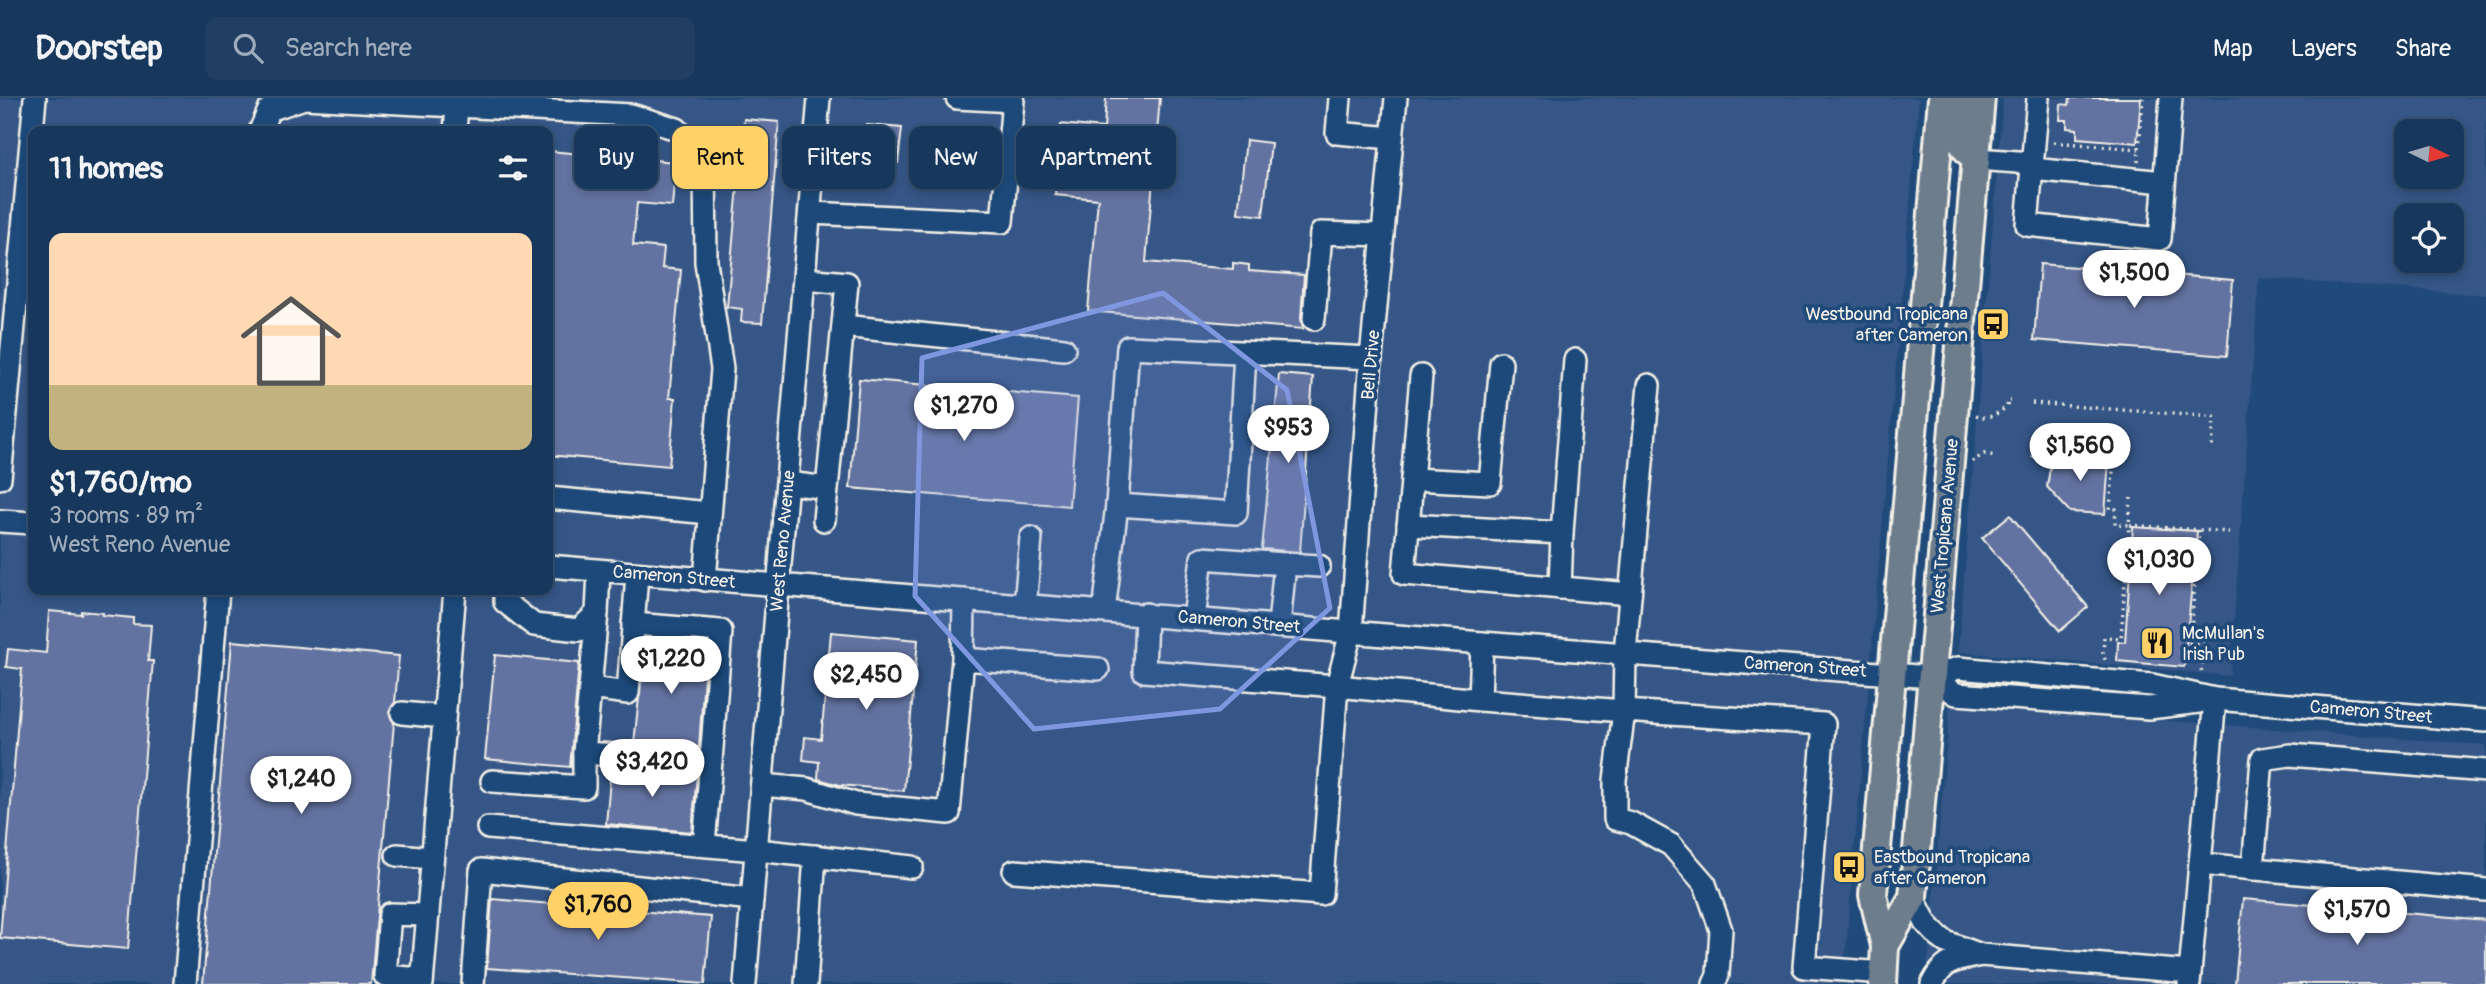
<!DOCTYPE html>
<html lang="en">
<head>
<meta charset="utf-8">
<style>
  :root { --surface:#17385c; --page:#203f62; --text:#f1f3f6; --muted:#9eacbb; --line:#365272; --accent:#ffd166 }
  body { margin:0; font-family:Pangolin,sans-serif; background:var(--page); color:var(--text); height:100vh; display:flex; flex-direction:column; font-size:26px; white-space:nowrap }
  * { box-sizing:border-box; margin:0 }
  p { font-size:23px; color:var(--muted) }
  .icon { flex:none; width:38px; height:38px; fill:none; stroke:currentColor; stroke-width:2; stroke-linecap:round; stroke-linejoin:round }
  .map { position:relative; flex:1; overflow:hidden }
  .side { position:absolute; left:28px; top:28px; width:525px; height:469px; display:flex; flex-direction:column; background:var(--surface); border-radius:14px; box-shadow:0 4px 10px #0003,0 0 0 2px var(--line) }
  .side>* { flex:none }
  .banner { position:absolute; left:574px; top:28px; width:665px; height:63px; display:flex; gap:14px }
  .needle { width:46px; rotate:95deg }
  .buttons { position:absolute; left:2394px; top:21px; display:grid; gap:14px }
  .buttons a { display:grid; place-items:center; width:70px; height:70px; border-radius:14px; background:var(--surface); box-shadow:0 4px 10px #0003,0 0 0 2px var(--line); font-size:35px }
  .price { position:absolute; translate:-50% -60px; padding:0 16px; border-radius:24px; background:#fff; color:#222; font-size:23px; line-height:46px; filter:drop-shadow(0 2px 4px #0008) }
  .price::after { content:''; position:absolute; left:50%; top:42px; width:21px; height:16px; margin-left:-10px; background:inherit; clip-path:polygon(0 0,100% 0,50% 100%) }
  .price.active { background:var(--accent); color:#111 }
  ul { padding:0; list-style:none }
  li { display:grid; align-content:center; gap:14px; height:371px; padding:0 21px }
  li+li { border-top:2px solid var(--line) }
  li span { display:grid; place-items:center; height:217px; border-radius:14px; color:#555 }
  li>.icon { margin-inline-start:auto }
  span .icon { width:126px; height:126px; fill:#fffc; stroke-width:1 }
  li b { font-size:30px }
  h2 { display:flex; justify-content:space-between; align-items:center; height:84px; padding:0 21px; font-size:30px }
  .tag { padding:0 24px; border-radius:14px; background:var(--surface); box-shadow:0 4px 10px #0003,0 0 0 2px var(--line); font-size:24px; line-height:63px }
  .tag.active { background:var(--accent); color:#111 }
  header { display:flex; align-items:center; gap:42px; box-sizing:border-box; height:98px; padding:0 35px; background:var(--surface); border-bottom:2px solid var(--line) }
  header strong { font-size:33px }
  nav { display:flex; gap:38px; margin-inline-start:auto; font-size:24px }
  .search { width:490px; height:63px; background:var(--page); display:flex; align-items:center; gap:18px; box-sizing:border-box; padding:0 24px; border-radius:14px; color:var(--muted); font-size:26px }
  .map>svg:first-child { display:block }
  .built { fill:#345686; fill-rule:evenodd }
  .building { fill:#6473a1; stroke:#f4f1e8; stroke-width:2 }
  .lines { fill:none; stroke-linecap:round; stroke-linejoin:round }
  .minor-casing { stroke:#f4f1e8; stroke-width:26 }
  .major-casing { stroke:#f4f1e8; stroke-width:32 }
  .path { stroke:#f4f1e8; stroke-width:3.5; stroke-dasharray:2 5; stroke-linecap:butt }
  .minor { stroke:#1f4a7a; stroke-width:21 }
  .major { stroke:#6d7d8c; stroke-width:26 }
  .marked { fill:#7e97df; fill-opacity:0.2; stroke:#7e97df; stroke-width:5; stroke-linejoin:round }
  .labels { text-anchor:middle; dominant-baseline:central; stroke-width:7; stroke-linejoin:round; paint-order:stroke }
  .poi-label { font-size:18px; fill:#f4f1e8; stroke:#1f4a7a; text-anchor:start }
  .street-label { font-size:18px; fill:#f4f1e8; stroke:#1f4a7a }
</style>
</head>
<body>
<header>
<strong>Doorstep</strong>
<div class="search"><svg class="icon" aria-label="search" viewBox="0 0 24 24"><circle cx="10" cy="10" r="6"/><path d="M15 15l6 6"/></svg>Search here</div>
<nav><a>Map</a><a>Layers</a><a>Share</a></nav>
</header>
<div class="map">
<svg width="2486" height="886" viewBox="0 0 2486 886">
  <rect width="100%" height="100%" fill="#1f4a7a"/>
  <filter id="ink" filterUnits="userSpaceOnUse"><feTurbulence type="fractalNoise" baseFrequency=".0143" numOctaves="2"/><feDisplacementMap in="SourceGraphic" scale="14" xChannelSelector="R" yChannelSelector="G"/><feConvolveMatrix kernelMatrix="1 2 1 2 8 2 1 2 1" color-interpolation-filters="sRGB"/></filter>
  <g filter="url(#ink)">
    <g class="built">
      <path d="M0,0H1919L1843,886H0ZM33,33H548V492H33Z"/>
      <path d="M2003,0H2486V197L2259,180L2230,578L1958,554ZM2406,33H2452V79H2406ZM2406,117H2452V163H2406Z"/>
      <path d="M1950,606L2486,647V886H1926Z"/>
    </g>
    <g class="building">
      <path d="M1106,0H1160L1146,164L1233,171V165L1249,167V173L1304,177L1301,220L1303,231L1088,213L1098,101L1055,97L1061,26L1104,30Z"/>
      <path d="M2070,0H2141L2137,45L2077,40V31L2067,30V22H2060L2061,6L2069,7Z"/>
      <path d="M744,21L779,24L762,225L741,224L742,211L727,209Z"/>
      <path d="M867,27L902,30L898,65L864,61Z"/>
      <path d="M1246,42L1271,45L1263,118L1238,115Z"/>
      <path d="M548,53L676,64L672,108L637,105L633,147L664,150L662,170L681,172L669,300H675L669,368L548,357Z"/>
      <path d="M2040,166L2233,182L2227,258L2034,242Z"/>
      <path d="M1279,276L1313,279L1300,454L1262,451Z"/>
      <path d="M859,281L1078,300L1069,408L850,390Z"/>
      <path d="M2052,357L2109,362L2105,416L2070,414L2047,389Z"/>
      <path d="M2010,417L2088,509L2060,533L1982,440Z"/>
      <path d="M2133,429L2197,433L2184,569L2117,563L2118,544H2125Z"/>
      <path d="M49,513L81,516V513L103,515L102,517L133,520V526L151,527L148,563H153L128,851L0,840L22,571L6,569L8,551L46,555Z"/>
      <path d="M831,534L918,542L904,693L840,687L818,681L819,664L803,662L805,639L821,641Z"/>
      <path d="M232,543L399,558L395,604L389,614L394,625L371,886H203Z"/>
      <path d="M645,545L706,551L699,649L634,645Z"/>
      <path d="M495,557L579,565L570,669L485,661Z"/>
      <path d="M611,670L697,675L692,734L606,726Z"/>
      <path d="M492,801L711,819L705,886L487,870Z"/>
      <path d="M2243,801L2486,822V886H2235Z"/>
    </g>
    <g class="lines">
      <g class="minor-casing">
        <g id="minor">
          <path d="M1340,0L1337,35L1392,40"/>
          <path d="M1396,0L1371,260L1351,534L1337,588L1480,602"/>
          <path d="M2038,0L2027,127L2160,141L2171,0"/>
          <path d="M260,33L269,12L304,0L631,17L677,31L705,63L706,164L722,271L705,482"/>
          <path d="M455,33L457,8"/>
          <path d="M1976,61L2032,65"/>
          <path d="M2032,71L2164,84"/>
          <path d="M810,115L1002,124L1013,3L957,0"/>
          <path d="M805,181L847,185L824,422"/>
          <path d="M1314,221L1321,135L1383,137"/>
          <path d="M843,228L1064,251"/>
          <path d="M1421,278L1404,476L1630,496"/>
          <path d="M0,380L35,0"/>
          <path d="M1412,381L1490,385L1501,265"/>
          <path d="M788,385L827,390"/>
          <path d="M548,400L710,415"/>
          <path d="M1117,407L1236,415L1245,255"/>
          <path d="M0,423L33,425"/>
          <path d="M1408,427L1562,435L1575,262"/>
          <path d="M1285,466L1319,468"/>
          <path d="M548,468L1482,545L1931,579L1958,570L2152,587L2215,601L2486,623"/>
          <path d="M1560,490L1562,435"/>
          <path d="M505,492V504L534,527L579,532L597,515L599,473"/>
          <path d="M964,502L963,561L1098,571"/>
          <path d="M1025,507L1031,440"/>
          <path d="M1104,513L1117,407L1128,249L1371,260"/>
          <path d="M597,515L584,655L711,663L704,747"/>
          <path d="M1194,520L1202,460L1285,466L1279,527"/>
          <path d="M633,526L721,533L711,663"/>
          <path d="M1482,545L1480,602L1624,613L1625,555L1649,287"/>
          <path d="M1931,579L1956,596L2149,610L2199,604"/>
          <path d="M590,590L628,595L637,476"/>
          <path d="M402,615L444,619"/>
          <path d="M492,683L584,689V655"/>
          <path d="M762,687L807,691L856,706L949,715L963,561"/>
          <path d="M488,730L757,752L912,769"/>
          <path d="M397,757L432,760"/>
          <path d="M2200,766L2486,792"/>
          <path d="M2253,771L2262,661L2290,657L2486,673"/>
          <path d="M1014,773L1321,796L1337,588L1144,573L1146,516"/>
          <path d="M1913,799L1926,825L1938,838L1946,844L1981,857L2190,874"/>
          <path d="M422,881L385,878L390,816L428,817"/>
          <path d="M185,886L218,492"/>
          <path d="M422,886L455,492"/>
          <path d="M473,886L481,772L752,801"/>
          <path d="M745,886L819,0"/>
          <path d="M806,886L815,758"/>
          <path d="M1714,886L1718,877L1721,832L1705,786L1671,747L1631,725L1615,721V682L1624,613L1824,626L1804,869L1884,875"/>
          <path d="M1932,886C1945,861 1955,863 1981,857"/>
          <path d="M2189,886L2215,601"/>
        </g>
      </g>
      <g class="major-casing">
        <g id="major">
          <path d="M1961,0C1959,29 1952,41 1976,61"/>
          <path d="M1885,848L1913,799L1981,0"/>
          <path d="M1883,886L1885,848L1873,797L1942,0"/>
        </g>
      </g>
      <g class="path">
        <path d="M2054,44L2139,51"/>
        <path d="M2138,64L2143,0"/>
        <path d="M2032,305L2214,319L2212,352"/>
        <path d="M1976,317C1989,323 1996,316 2007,309L2008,303H2011"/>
        <path d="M2033,360V357L2049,355L2114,360L2110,411H2116L2115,426L2129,427L2121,540L2104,539L2103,556L2106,564"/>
        <path d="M1972,364L1984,356L1996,358"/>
        <path d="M2131,400L2129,427L2229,434"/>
        <path d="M2199,432L2190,545L2205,546L2201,575"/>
      </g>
      <use href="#minor" class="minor"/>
      <use href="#major" class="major"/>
    </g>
  </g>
  <path class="marked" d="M1163,195L1287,292L1330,510L1220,611L1034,631L915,498L922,260Z"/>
  <defs>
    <g id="bus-square" transform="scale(1.75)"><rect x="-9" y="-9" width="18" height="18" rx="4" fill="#ffd166" stroke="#1f4a7a"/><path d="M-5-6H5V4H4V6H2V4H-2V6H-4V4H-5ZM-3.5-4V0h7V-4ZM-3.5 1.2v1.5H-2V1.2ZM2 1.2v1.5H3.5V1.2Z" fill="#111"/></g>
    <g id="restaurant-square" transform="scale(1.75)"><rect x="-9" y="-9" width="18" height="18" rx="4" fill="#ffd166" stroke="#1f4a7a"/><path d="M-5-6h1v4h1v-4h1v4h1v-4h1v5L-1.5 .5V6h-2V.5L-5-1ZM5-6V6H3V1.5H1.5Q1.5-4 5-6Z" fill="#111"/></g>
  </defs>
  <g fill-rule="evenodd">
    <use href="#bus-square" x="1993" y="226"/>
    <use href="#restaurant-square" x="2157" y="545"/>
    <use href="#bus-square" x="1849" y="769"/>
  </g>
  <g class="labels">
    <g class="poi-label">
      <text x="1968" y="216" text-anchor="end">Westbound Tropicana<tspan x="1968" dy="21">after Cameron</tspan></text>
      <text x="2182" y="535">McMullan's<tspan x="2182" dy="21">Irish Pub</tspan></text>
      <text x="1874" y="759">Eastbound Tropicana<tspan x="1874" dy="21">after Cameron</tspan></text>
    </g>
    <g class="street-label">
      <text transform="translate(1371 267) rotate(-85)">Bell Drive</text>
      <text transform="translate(1945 428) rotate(-85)">West Tropicana Avenue</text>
      <text transform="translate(783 443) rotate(-85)">West Reno Avenue</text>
      <text transform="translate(674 479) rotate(5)">Cameron Street</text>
      <text transform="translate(1239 524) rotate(5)">Cameron Street</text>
      <text transform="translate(1805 569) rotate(4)">Cameron Street</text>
      <text transform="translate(2371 614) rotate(5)">Cameron Street</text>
    </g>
  </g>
</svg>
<div class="buttons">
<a><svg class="needle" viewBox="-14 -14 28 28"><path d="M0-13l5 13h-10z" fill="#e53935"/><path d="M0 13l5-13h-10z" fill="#9eacbb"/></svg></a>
<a><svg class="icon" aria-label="locate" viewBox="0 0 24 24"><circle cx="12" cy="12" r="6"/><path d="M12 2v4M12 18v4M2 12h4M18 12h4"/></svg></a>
</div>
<b class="price" style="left:2134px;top:212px">$1,500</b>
<b class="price" style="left:964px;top:345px">$1,270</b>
<b class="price" style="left:1288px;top:367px">$953</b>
<b class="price" style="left:2080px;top:385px">$1,560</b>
<b class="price" style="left:2159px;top:499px">$1,030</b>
<b class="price" style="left:671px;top:598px">$1,220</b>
<b class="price" style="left:866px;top:614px">$2,450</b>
<b class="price" style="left:652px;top:701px">$3,420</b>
<b class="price" style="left:301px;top:718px">$1,240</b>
<b class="price active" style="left:598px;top:844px">$1,760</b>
<b class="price" style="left:2357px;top:849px">$1,570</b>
<div class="banner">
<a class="tag">Buy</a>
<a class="tag active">Rent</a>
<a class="tag">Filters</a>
<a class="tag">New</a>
<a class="tag">Apartment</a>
</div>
<section class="side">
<h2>11 homes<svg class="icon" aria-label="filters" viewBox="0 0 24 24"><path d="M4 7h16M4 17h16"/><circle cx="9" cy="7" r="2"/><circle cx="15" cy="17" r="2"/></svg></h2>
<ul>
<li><span style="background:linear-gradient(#ffd9b3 70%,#c2b280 0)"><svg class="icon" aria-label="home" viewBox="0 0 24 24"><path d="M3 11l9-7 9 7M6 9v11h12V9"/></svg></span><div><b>$1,760/mo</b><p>3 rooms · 89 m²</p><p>West Reno Avenue</p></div></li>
</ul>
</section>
</div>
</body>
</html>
